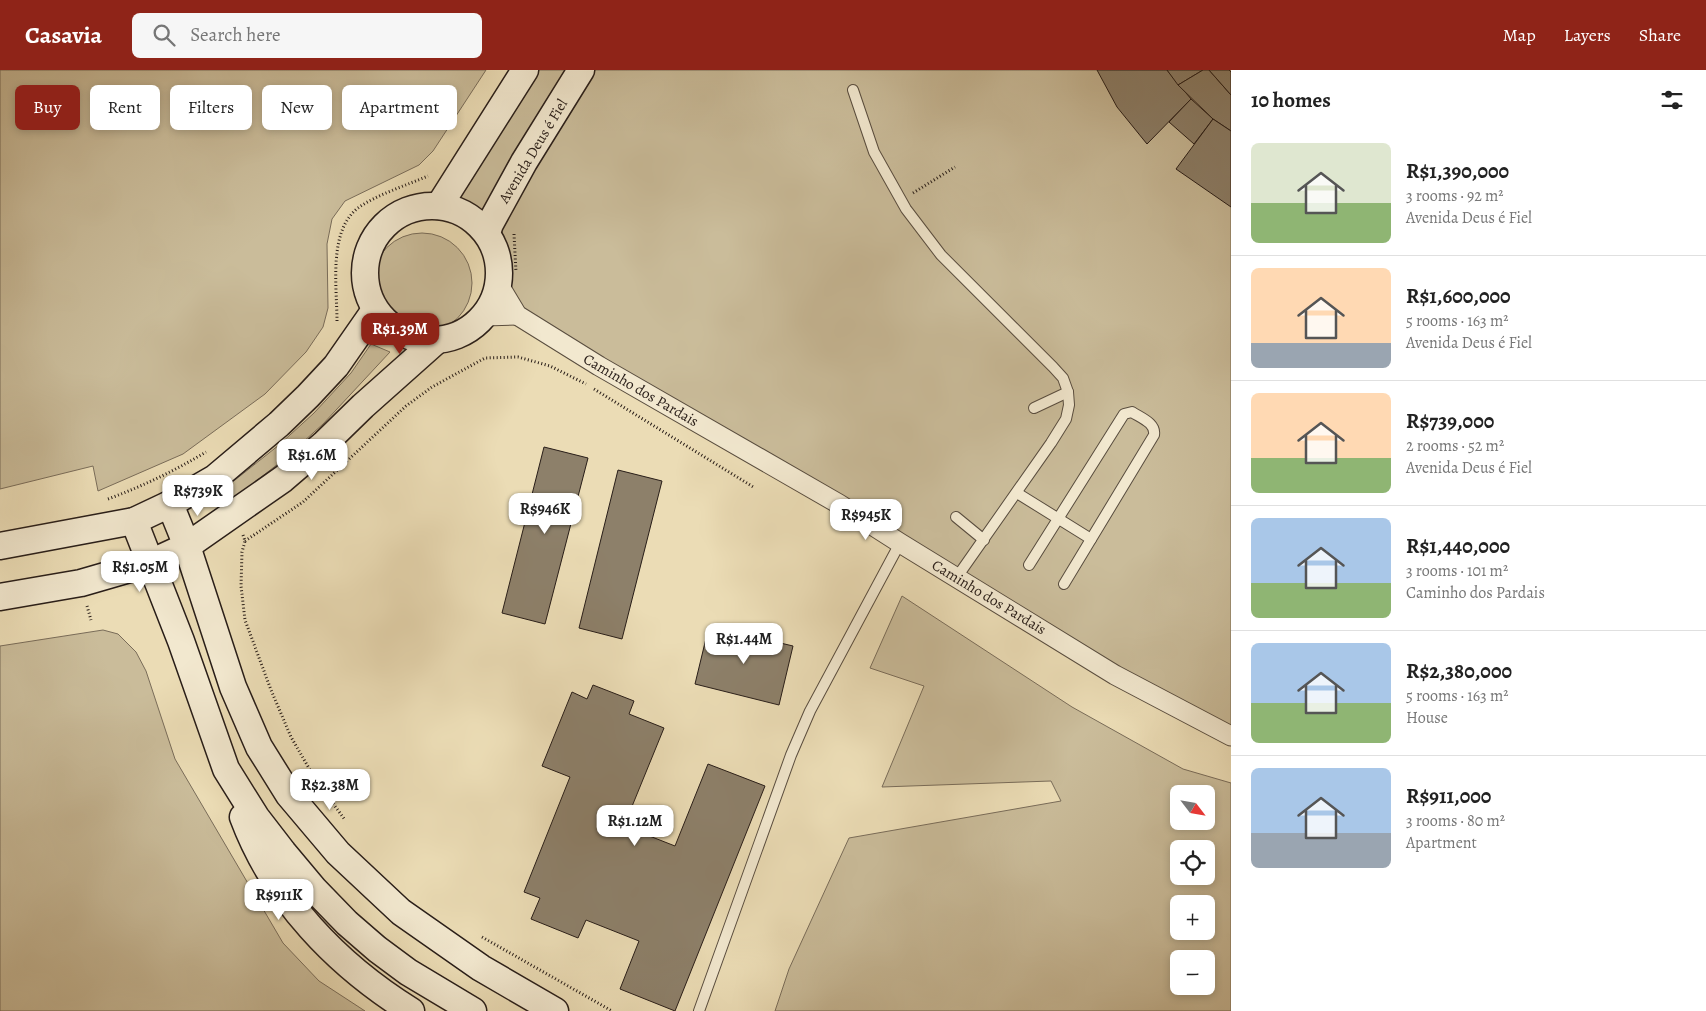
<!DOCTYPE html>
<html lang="en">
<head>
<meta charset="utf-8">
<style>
  :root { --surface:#fff; --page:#f6f6f6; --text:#222; --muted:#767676; --line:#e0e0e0; --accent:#8f2418 }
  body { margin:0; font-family:Alegreya,serif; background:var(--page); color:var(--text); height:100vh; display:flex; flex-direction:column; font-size:19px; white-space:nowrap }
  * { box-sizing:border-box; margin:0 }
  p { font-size:16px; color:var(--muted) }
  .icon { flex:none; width:28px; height:28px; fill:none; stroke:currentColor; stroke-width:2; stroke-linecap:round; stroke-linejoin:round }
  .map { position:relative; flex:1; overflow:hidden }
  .drawer { display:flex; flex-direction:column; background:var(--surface); width:475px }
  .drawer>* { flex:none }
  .banner { position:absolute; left:15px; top:15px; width:475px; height:45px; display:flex; gap:10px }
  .needle { width:32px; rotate:121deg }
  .buttons { position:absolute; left:1170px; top:715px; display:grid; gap:10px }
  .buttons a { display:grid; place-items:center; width:45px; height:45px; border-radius:8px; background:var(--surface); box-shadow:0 2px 8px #0003; font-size:25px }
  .price { position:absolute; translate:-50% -42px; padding:0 11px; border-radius:10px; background:#fff; color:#222; font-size:16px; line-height:32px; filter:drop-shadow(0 1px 2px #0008) }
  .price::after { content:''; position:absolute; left:50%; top:30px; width:15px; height:11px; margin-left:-8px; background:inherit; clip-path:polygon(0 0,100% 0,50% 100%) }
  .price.current { background:var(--accent); color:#fff }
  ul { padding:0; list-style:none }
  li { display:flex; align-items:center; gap:15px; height:125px; padding:0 20px }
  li+li { border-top:1px solid var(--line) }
  li span { display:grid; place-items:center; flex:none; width:140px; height:100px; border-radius:8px; color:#555 }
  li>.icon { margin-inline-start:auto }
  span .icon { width:60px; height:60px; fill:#fffc; stroke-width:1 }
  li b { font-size:21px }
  h2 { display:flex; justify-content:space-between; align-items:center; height:60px; padding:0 20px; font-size:21px }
  .chip { padding:0 18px; border-radius:8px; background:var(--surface); box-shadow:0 2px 8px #0003; font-size:18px; line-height:45px }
  .chip.current { background:var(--accent); color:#fff }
  header { display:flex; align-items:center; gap:30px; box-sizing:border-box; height:70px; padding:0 25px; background:var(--accent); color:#fff }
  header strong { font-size:24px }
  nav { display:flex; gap:28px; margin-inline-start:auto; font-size:18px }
  .search { width:350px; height:45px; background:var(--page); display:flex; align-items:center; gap:12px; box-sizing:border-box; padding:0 18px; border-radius:8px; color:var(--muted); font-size:19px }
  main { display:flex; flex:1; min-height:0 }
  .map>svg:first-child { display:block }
  .green { fill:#cabc9a; stroke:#796c59; fill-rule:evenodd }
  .building { fill:#8d806a; stroke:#281d18 }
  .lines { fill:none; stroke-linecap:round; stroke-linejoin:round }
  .lane-casing { stroke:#594d3f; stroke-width:12 }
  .street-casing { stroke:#594d3f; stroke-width:21 }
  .secondary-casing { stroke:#281d18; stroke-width:29 }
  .path { stroke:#281d18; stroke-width:3; stroke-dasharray:1 2.5; stroke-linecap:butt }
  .lane { stroke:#f2e8cf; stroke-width:10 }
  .street { stroke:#f2e8cf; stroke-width:19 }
  .secondary { stroke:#f2e8cf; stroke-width:26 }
  .labels { text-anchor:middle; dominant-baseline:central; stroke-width:4; stroke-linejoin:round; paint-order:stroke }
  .street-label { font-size:15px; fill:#281d18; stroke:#f2e8cf }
</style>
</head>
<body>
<header>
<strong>Casavia</strong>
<div class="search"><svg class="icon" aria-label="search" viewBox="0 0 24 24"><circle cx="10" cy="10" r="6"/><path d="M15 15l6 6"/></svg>Search here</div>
<nav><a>Map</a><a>Layers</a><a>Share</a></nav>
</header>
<main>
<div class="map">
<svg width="1231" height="941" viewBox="0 0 1231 941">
  <rect width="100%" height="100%" fill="#ebdcb5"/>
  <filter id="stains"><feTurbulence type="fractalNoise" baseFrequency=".004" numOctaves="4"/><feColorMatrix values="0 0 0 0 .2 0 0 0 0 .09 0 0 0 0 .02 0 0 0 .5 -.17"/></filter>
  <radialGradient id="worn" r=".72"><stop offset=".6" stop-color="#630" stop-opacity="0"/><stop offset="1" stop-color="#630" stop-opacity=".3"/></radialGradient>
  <g class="green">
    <path d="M0,0H486L433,81L419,95L345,131L332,149L327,174L328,238L323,257L306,282L265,324L183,384L98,421L93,396L0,419Z"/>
    <path d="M533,0H569L476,152L448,134Z"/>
    <path d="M581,0H1231V666L517,245L499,215L500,206L490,154Z"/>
    <circle cx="422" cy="213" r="50"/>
    <path d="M371,274L390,282L323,354L283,390L227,434L225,418L279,375L314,343L351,303Z"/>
    <path d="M902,526L1072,637L1183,699L1231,713V941H775L789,899L849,768L1061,731L1051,711L882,717L924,616L870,598ZM1179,724H1206V751H1179ZM1179,779H1206V806H1179ZM1179,834H1206V861H1179ZM1179,889H1206V916H1179Z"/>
    <path d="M103,560L118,564L136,582L146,601L175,689L283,873L319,911L365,941H0V576Z"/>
  </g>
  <g class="building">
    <path d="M1097,0H1167L1191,29L1147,74L1117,37Z"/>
    <path d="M1167,0H1203L1178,15Z"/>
    <path d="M1203,0H1209L1231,25V61L1213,49L1178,15Z"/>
    <path d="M1209,0H1229L1231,2V25Z"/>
    <path d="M1191,29L1213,49L1194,74L1169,52Z"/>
    <path d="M1213,49L1231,61V137L1176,99Z"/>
    <path d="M544,377L588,388L545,554L502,543Z"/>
    <path d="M618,400L662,411L622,569L579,558Z"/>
    <path d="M709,556L793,576L779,635L695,614Z"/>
    <path d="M593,615L634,631L629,644L664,658L624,756L675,776L708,694L765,716L675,941L620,919L639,871L586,850L578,868L531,849L540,828L524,822L570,707L542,696L572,622L587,629Z"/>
  </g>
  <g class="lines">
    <g class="lane-casing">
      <g id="lane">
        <path d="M853,20L874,82L906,139L941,185L1053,297L1063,308L1068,322L1069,335L1066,349L1051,373L957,507"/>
        <path d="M1034,338L1068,322"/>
        <path d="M1017,423L1091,469"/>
        <path d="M956,447L984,470"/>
        <path d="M1029,495L1124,344L1132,342C1141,348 1156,353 1154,365L1064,514"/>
        <path d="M699,941L791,685L810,641L900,473"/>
      </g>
    </g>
    <g class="street-casing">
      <g id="street">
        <path d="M499,215L517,245L599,296L839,434L900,473L1115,605L1231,666"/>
        <path d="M485,246L517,245"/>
      </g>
    </g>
    <g class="secondary-casing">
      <g id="secondary">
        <circle cx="432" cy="203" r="67"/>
        <path d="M439,136L525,0"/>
        <path d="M487,163L490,154L524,92L581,0"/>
        <path d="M170,434L187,476L233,617L259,677L289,725L338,783L401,842L481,898L555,941"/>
        <path d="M134,451L181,571L226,699L256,747L283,782L314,819L347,853L377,879L408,902L473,941"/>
        <path d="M0,476L134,451L170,434L215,408L279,354L308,326L336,296L375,240"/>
        <path d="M0,527L81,513L150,493L187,476L283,409L325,373L363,336L436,271"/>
        <path d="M243,747C274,830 337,895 411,941"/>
      </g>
    </g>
    <g class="path">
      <path d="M913,123L955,97"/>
      <path d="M514,164L516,202"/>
      <path d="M337,251C337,217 328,161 358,138C376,125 407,115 428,106"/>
      <path d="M594,319L755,418"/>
      <path d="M108,429C143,416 174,401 206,382"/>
      <path d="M243,465L245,471L242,482L241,516L245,550L271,620L291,667L314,707L345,750"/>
      <path d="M245,471L303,432L406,336L432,317L485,288L518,287L550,296L586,314"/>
      <path d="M87,536L91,550"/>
      <path d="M482,867L612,941"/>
    </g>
    <use href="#lane" class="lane"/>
    <use href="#street" class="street"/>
    <use href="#secondary" class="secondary"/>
  </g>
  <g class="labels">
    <g class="street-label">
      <text transform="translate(533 81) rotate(-59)">Avenida Deus é Fiel</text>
      <text transform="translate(641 320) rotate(30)">Caminho dos Pardais</text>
      <text transform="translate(989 527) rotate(31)">Caminho dos Pardais</text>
    </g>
  </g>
  <rect width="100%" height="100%" filter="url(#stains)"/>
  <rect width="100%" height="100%" fill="url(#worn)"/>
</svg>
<div class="buttons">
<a><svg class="needle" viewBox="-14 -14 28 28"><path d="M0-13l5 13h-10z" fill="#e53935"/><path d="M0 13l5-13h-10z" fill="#767676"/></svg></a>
<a><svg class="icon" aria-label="locate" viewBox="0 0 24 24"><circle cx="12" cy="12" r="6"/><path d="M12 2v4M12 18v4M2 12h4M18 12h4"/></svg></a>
<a>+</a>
<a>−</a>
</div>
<b class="price current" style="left:400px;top:285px">R$1.39M</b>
<b class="price" style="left:312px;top:411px">R$1.6M</b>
<b class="price" style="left:198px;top:447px">R$739K</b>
<b class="price" style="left:545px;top:465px">R$946K</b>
<b class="price" style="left:866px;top:471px">R$945K</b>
<b class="price" style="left:140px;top:523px">R$1.05M</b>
<b class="price" style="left:744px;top:595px">R$1.44M</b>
<b class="price" style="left:330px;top:741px">R$2.38M</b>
<b class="price" style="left:635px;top:777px">R$1.12M</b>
<b class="price" style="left:279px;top:851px">R$911K</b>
<div class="banner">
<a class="chip current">Buy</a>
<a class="chip">Rent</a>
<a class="chip">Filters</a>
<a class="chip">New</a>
<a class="chip">Apartment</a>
</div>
</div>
<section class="drawer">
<h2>10 homes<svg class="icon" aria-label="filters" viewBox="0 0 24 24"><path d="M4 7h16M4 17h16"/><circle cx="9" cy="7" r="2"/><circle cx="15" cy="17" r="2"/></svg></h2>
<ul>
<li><span style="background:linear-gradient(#dfe7d0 60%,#8fb573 0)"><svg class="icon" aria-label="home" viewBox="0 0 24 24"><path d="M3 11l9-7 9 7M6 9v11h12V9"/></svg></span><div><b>R$1,390,000</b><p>3 rooms · 92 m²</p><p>Avenida Deus é Fiel</p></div></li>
<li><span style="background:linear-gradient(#ffd9b3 75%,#9aa5b1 0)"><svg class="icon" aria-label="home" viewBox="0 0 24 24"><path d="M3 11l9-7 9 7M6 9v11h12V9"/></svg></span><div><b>R$1,600,000</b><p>5 rooms · 163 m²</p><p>Avenida Deus é Fiel</p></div></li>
<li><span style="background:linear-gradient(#ffd9b3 65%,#8fb573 0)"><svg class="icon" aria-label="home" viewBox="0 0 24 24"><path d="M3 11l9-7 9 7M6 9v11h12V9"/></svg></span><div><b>R$739,000</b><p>2 rooms · 52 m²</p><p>Avenida Deus é Fiel</p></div></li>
<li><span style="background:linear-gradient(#a9c7e8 65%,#8fb573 0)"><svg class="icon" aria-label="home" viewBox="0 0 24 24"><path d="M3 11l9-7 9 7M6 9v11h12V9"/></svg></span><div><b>R$1,440,000</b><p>3 rooms · 101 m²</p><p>Caminho dos Pardais</p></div></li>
<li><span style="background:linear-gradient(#a9c7e8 60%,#8fb573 0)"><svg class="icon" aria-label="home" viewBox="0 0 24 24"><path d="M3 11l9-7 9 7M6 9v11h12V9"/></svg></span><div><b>R$2,380,000</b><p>5 rooms · 163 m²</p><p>House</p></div></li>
<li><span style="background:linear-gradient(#a9c7e8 65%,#9aa5b1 0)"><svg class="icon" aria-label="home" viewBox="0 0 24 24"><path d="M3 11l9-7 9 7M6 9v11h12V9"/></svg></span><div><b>R$911,000</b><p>3 rooms · 80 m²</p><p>Apartment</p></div></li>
</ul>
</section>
</main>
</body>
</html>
